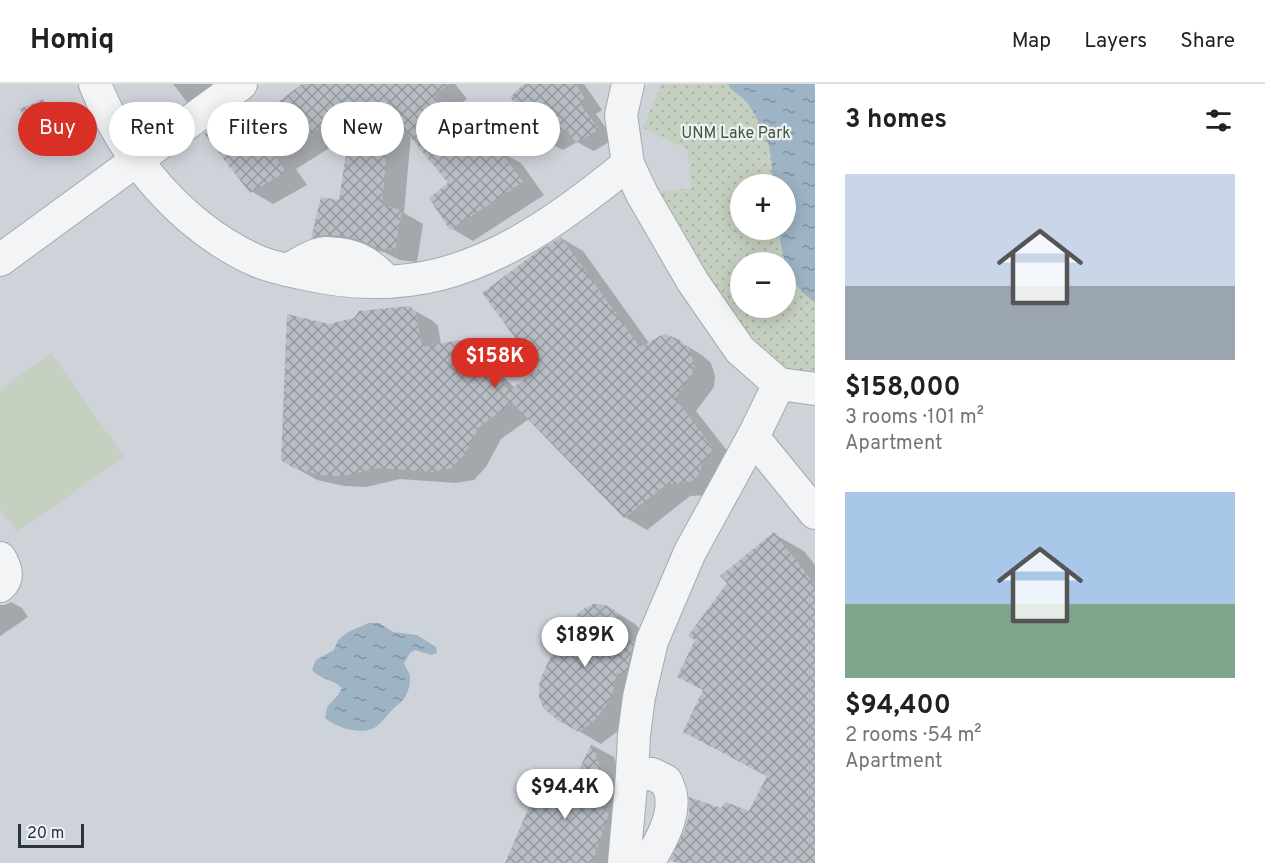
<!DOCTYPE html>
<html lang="en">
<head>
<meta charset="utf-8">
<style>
  :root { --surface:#fff; --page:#f2f2f2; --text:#202124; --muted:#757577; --line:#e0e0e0; --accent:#d93025 }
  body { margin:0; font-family:Overpass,sans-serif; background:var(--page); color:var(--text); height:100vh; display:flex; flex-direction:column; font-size:22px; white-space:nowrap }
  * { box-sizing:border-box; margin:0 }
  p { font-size:20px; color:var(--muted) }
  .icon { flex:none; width:33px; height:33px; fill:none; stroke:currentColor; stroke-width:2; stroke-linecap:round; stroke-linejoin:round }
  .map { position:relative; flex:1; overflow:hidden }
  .details { display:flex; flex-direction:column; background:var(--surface); width:450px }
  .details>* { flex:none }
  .guide { position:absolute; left:18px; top:18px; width:570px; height:54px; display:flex; gap:12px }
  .controls { position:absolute; left:730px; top:90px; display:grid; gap:12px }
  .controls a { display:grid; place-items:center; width:66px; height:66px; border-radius:50%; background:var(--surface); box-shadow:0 3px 15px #0003; font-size:30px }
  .scale { position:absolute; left:18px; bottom:15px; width:66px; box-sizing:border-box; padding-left:6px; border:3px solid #2a323d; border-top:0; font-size:16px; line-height:21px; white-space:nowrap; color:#2a323d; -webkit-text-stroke:4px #eff2f5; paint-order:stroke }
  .price { position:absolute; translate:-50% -51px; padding:0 14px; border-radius:21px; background:#fff; color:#222; font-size:20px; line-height:39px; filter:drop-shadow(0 2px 3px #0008) }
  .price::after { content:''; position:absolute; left:50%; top:36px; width:18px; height:14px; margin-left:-9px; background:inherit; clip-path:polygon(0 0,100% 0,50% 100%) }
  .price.current { background:var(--accent); color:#fff }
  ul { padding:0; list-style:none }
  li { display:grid; align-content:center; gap:12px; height:318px; padding:0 30px }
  li span { display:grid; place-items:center; height:186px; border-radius:0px; color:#555 }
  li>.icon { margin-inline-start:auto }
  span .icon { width:108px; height:108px; fill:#fffc; stroke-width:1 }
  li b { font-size:26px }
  h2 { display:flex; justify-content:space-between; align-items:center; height:72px; padding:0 30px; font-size:26px }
  .pill { padding:0 21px; border-radius:27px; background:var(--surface); box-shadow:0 3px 15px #0003; font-size:21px; line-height:54px }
  .pill.current { background:var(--accent); color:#fff }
  header { display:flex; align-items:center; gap:36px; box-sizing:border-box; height:84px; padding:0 30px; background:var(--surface); border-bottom:2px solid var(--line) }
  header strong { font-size:28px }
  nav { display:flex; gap:33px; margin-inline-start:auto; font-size:21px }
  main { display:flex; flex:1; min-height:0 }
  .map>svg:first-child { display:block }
  .built { fill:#ced2d9; fill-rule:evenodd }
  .park { fill:url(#park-dots); fill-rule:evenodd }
  .pitch { fill:#c6d0c1 }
  .water { fill:url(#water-ripples) }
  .shadow { fill:#0003 }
  .building { fill:url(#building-cross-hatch) }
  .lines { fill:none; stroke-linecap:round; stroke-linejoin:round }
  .minor-casing { stroke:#a5aab1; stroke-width:34 }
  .minor { stroke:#f2f4f6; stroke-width:32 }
  .labels { text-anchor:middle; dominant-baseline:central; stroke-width:4.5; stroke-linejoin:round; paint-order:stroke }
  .park-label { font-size:16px; fill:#415739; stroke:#eff2f5 }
</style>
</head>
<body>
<header>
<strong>Homiq</strong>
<nav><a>Map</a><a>Layers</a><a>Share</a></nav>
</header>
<main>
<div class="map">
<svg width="815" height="779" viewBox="0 0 815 779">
  <defs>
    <pattern id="park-dots" width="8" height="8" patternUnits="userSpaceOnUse" patternTransform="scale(1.5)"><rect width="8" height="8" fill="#c6d0c1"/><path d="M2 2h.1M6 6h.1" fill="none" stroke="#aab3a7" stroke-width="1.8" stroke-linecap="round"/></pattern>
    <pattern id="water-ripples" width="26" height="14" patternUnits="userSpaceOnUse" patternTransform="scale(1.5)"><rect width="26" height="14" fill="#9eb3c4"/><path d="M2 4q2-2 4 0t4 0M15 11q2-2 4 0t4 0" fill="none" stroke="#8192a0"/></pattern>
    <pattern id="building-cross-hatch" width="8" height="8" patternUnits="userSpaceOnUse" patternTransform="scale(1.5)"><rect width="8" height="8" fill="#b7bdc3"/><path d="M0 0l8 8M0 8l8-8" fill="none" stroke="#959aa0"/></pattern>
  </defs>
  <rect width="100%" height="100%" fill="#dfe3e7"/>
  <path class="built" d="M0,0H815V779H0ZM741,100H786V146H741ZM741,178H786V224H741Z"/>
  <path class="park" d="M661,0H815V305L779,300L642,110L692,104L687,65L643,44ZM741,100H786V146H741ZM741,178H786V224H741Z"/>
  <path class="pitch" d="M51,269L124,373L17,448L0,425V306Z"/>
  <g class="water">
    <path d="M728,0H815V218C789,202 782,174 779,146H786V100H773L771,73L768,59L755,31L747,18L730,4Z"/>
    <path d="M369,539H379L393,548L417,551L436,563L437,569L431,571L415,566L410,569L404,579C405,583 409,588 410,592C411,600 407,613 401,618C399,620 396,622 394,624C387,631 382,639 374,644C359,651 337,644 325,634L327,623L338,611L342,604C333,595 321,596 312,586L316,576L334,566L338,556L348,548Z"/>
  </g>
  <g class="shadow">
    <path d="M173,0H236L208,30L186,17Z"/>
    <path d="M305,0H455L467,15L455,24L491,70L499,67L521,79L544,111L473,157L451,144L450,100L411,51L404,129L423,140L417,178L400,176L384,168L366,164L334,166L312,153L341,118L350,51L296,85L307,101L273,120L251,107L238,26L256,37Z"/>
    <path d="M527,0H584L602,26L596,30L614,55L594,67L577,58L563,66L546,57Z"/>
    <path d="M42,17L54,23L70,62L50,70L38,64Z"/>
    <path d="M561,154L583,167L649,259L680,258L702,271L711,279L715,292L714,303L696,327L736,378L709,411L690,412L647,446L625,433L529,335L501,355L486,383L474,396L455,399L400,395L366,403L344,402L317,396L294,383L329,242L410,224L433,237L438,242L441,261L459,258L481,271L515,304L540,285Z"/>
    <path d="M774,450L804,467L815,481V779H678L690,731L722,726L750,729L768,693L685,648Z"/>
    <path d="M11,518L22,524L28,533L0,552V521H5Z"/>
    <path d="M608,523L635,540L638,543L640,550L619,646L601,660L560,636Z"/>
    <path d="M592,661L614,673L625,706L618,779H507L568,712Z"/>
  </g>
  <g class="building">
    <path d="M302,0H449L434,11L482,72L499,65L523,98L450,146L429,114L448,99L390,28L382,121L402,126L395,166L376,164L360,156L343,152L326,151L311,154L321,113L339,116L353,23L275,72L286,88L250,109L204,50L238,25L250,39Z"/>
    <path d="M524,0H575L586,16L580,20L599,45L576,59L566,45L545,58L510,13Z"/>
    <path d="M43,15L60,55L37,65L20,25Z"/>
    <path d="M561,153L640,263L660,252L665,250L680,256L689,265L694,279L692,291L675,314L714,365L702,379L700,389L695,395L687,399L667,400L624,434L512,319L479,343L464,371L451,384L432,388L377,384L343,392L321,391L293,384L281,376L287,230L329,240L354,234L359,227L410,222L416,228L422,263L459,256L510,306L538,285L482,209L538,167Z"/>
    <path d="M774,448L815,501V779H677L670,776L686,742L689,731V713L721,724L726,718L749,727L767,692L683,648L703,606L677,593L695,556L688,552L727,499L720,492Z"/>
    <path d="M593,520H599L608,522L613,525L617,529L619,536L621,555L634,557L626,590L617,589L612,612L602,627L597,634L579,648L559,637L544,625L539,614V603L540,596L549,576L570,541L580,527Z"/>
    <path d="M592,659L603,692L613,698V705L603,727L609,729L592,779H505L538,702L567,710Z"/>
  </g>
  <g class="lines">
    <g class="minor-casing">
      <g id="minor">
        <path d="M95,0C124,74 183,144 257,177C271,183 287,186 301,189C349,200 393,202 441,190C512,171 571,126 628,80"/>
        <path d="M628,0L621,31L628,80L642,110L693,198L740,266L779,300L815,305"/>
        <path d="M0,176L241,0"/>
        <path d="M287,186C299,180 313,170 326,169C331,169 336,170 340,170C363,173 372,183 388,198"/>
        <path d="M753,353L815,429"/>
        <path d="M0,474C6,484 9,494 0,502"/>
        <path d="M632,690H652L666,697C668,702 670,706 671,711C675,734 659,760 648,779"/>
        <path d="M624,779L632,690L634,651L639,613L652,557L690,468L753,353L779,300"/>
      </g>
    </g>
    <use href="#minor" class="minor"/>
  </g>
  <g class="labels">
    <g class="park-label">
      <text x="736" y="50">UNM Lake Park</text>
    </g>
  </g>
</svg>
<div class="controls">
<a>+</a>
<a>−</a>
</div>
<div class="scale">20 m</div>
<b class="price current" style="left:495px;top:305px">$158K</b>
<b class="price" style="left:585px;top:584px">$189K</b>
<b class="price" style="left:565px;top:736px">$94.4K</b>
<div class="guide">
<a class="pill current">Buy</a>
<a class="pill">Rent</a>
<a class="pill">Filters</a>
<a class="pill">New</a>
<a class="pill">Apartment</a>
</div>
</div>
<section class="details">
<h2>3 homes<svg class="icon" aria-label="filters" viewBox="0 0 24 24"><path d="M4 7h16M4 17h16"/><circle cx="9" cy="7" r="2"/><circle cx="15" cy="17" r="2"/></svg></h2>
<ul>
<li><span style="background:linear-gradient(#c9d6e8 60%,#9aa5b1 0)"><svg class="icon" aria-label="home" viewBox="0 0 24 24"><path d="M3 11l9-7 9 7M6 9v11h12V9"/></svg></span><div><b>$158,000</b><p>3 rooms · 101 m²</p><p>Apartment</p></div></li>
<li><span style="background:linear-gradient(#a9c7e8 60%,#7fa58c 0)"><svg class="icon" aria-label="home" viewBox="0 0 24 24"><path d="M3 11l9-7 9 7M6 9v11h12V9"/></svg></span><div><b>$94,400</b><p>2 rooms · 54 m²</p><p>Apartment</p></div></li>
</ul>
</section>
</main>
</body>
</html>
